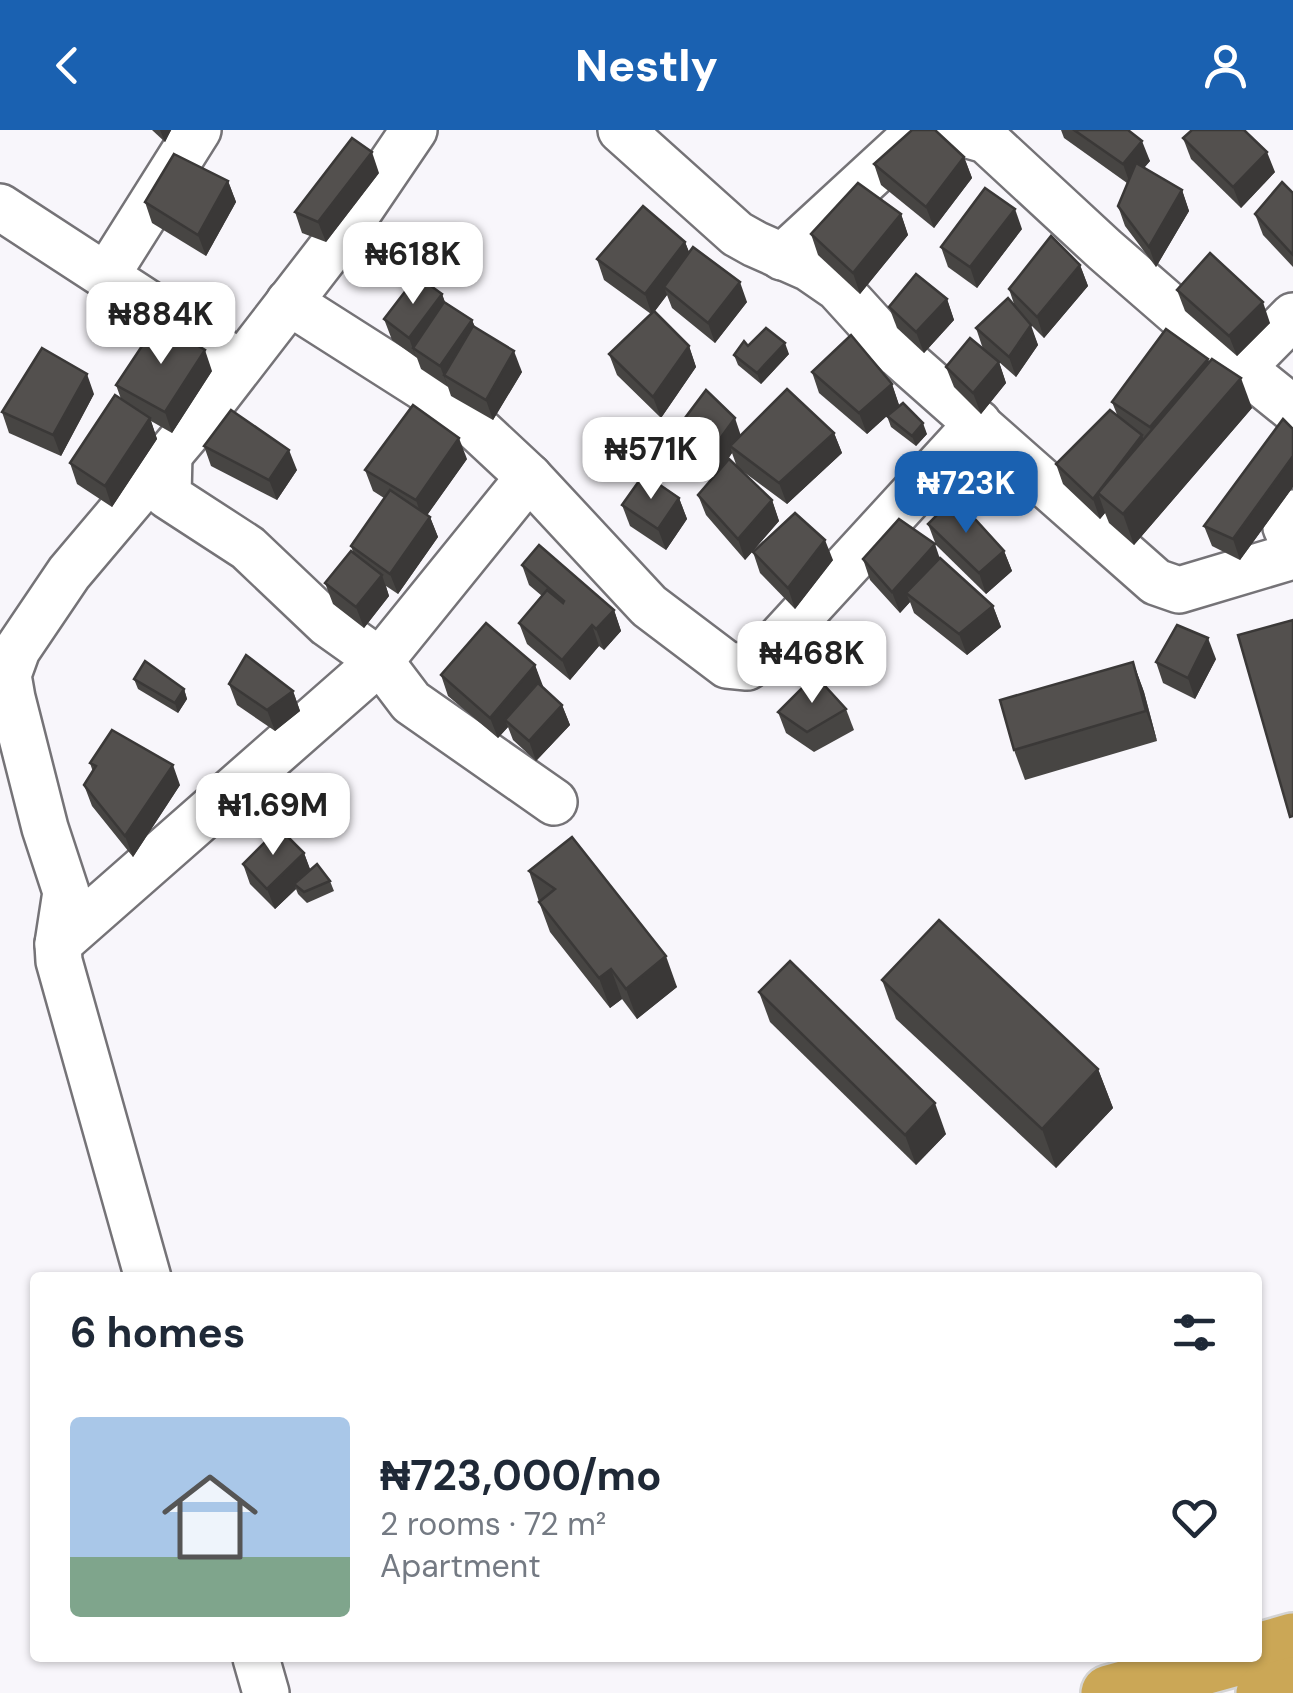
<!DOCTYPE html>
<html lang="en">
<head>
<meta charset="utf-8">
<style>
  :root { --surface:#fff; --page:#f2f2f3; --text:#1f2937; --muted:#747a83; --line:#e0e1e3; --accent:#1a61b1 }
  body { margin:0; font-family:"DM Sans",sans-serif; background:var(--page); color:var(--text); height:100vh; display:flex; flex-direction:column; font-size:38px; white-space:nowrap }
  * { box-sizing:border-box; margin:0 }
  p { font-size:32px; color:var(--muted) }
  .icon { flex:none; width:55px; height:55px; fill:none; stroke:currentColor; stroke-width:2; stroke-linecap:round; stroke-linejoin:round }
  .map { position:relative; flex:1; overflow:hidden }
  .panel { position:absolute; left:30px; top:1142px; width:1232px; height:390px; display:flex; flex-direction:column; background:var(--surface); border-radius:10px; box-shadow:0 2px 8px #0004 }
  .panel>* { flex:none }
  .price { position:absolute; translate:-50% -85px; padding:0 22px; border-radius:20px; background:#fff; color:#222; font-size:32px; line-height:65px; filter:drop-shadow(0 2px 5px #0008) }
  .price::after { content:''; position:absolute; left:50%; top:60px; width:30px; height:22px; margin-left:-15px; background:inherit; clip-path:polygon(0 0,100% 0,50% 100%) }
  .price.current { background:var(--accent); color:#fff }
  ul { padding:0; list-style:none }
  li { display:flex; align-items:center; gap:30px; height:250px; padding:0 40px }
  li+li { border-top:2px solid var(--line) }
  li span { display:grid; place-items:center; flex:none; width:280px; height:200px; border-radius:10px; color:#555 }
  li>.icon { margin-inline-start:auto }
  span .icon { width:120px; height:120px; fill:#fffc; stroke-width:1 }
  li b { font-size:42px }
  h2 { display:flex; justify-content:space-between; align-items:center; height:120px; padding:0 40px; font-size:42px }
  header { display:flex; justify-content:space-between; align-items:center; height:130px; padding:0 40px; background:var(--accent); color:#fff; font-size:45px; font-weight:800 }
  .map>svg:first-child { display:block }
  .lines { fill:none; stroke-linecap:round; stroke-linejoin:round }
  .minor-casing { stroke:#757377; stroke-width:50 }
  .highway-casing { stroke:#d4d4d4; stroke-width:60 }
  .minor { stroke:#fff; stroke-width:45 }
  .highway { stroke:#cba756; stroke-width:55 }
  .wall { fill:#474543 }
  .shaded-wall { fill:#3a3837 }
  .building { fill:#53504e; stroke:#3a3837; stroke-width:2.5 }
</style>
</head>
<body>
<header><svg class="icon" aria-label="back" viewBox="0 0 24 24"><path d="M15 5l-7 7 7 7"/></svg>Nestly<svg class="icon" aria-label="person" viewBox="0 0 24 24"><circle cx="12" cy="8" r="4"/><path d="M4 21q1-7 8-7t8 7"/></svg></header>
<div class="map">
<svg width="1293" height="1563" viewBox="0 0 1293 1563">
  <rect width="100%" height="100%" fill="#f8f6fb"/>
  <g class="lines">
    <g class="minor-casing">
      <g id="minor">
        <path d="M621,0L737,104L755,114L809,138L838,158L899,225L1156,452L1179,460L1293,426"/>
        <path d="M951,0L986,10L1105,120L1220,220L1293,279"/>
        <path d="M0,77L241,234"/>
        <path d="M782,127L920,0"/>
        <path d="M106,146L198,0"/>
        <path d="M289,172L454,277L529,347L649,476L727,535L747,537L764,526L978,293"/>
        <path d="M1242,238L1293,186"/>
        <path d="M169,324L168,366L248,418L328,494L380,531L411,572L554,672"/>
        <path d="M1293,383L1286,397L1293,413"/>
        <path d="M58,814L380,531L529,347"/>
        <path d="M148,1148L59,831L58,814L66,762L45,698L12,568L8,545L17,520L69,443L200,288L353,90L414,0"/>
        <path d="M256,1528L266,1563"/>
      </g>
    </g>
    <g class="highway-casing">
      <g id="highway">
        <path d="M1258,1521L1293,1511"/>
        <path d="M1109,1563L1236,1528"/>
        <path d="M1264,1563L1293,1555"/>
      </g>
    </g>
    <use href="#minor" class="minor"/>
    <use href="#highway" class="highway"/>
  </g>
  <g class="wall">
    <path d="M152,0H171L165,12Z"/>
    <path d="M1061,0H1128L1150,31L1144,38L1182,60L1189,81L1156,137L1125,96L1118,76L1127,53L1064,8Z"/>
    <path d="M1183,8L1275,42L1241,78L1191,29Z"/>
    <path d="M964,27L972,48L934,98L881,55L874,34Z"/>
    <path d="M379,43L326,112L302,103L295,82Z"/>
    <path d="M228,51L236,72L206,126L152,93L145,72Z"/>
    <path d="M1293,63V137L1263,105L1255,84Z"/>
    <path d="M901,84L908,105L860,164L818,125L811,104Z"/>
    <path d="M1022,99L977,158L948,137L941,117Z"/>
    <path d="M685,112L689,122L747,172L715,213L672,178L667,165L654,182L689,216L696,237L661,288L617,245L609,224L651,184L604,150L597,129Z"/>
    <path d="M1080,135L1088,156L1044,208L1029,193L1038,215L1016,247L999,232L1006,253L981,284L954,257L946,237L983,219L976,198L1015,177L1009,159Z"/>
    <path d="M1177,160L1270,193L1237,226L1185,181Z"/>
    <path d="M442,164L445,172L472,190L475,197L522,242L493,290L451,266L448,257L421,239L417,228L392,210L384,189Z"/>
    <path d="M947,169L954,190L924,223L897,198L889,177Z"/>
    <path d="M748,216L789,224L761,254L738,235L734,225Z"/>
    <path d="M1208,229L1209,232L1252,278L1134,415L1109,393L1105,383L1100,389L1063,354L1056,334L1118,287L1112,272Z"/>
    <path d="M212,241L172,303L151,291L157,309L112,377L77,354L70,333L121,269L116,255Z"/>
    <path d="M812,242L892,254L899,275L867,304L819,263Z"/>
    <path d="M94,264L61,326L9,303L2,282Z"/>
    <path d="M887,286L927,304L916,316L891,297Z"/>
    <path d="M1293,299V357L1240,430L1212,416L1204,396Z"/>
    <path d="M676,300L741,305L834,303L842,323L787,374L737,337L732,323L722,338L772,370L779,391L745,430L706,385L698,365L718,341L683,321Z"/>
    <path d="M204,316L297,340L277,370L211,336Z"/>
    <path d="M467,329L427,385L430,387L438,407L398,464L386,456L389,466L364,498L333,474L325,453L353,422L351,416L384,368L373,361L365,340Z"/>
    <path d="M679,368L687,389L666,420L630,396L622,375Z"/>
    <path d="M928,394L1004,421L1012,441L986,464L936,415Z"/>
    <path d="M753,422L833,430L795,479L760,443Z"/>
    <path d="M863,429H940L993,476L1001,497L967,525L914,483L910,472L900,483L870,450Z"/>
    <path d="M522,435L614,480L621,501L604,520L599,516L570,550L527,514L519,493L542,466L529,455Z"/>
    <path d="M1216,529L1195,569L1163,553L1156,532Z"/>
    <path d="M1133,532L1144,562L1157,611L1025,650L1014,620Z"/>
    <path d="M535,535L542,557L562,575L570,595L536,631L513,610L508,597L498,608L448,566L441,545Z"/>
    <path d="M134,549L184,559L187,569L178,583L138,559Z"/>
    <path d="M229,554L293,561L300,581L275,601L237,575Z"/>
    <path d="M846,579L854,600L814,622L786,603L778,582Z"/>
    <path d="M90,633L180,655L133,727L92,676L84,655L93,642Z"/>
    <path d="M572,707L677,857L637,889L622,869L610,878L550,802L539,772L529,741Z"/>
    <path d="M304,723L310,740L330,751L334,761L307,773L298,764L296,759L275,779L250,754L243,734Z"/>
    <path d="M882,850L1098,939L1113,978L1056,1038L896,889Z"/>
    <path d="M759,862L946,1004L916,1035L770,892Z"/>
  </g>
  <g class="shaded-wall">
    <path d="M160,0H171L165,12Z"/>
    <path d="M1142,11L1150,31L1130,54L1123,34Z"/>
    <path d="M372,22L379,43L326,112L318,92Z"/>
    <path d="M1267,22L1275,42L1241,78L1233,57Z"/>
    <path d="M964,27L972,48L934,98L926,77Z"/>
    <path d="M228,51L236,72L206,126L198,105Z"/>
    <path d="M1182,60L1189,81L1156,137L1149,117Z"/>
    <path d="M1015,79L1022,99L977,158L970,137Z"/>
    <path d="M901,84L908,105L860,164L853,143Z"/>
    <path d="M685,112L693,132L664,157L667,165L652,185L645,164Z"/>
    <path d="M1080,135L1088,156L1044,208L1037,187Z"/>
    <path d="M740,152L747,172L715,213L708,193Z"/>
    <path d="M442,164L449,185L413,218L416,228L409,208Z"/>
    <path d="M947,169L954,190L924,223L916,202Z"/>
    <path d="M1263,172L1270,193L1237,226L1229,206Z"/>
    <path d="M472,190L480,211L444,245L448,257L440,236Z"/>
    <path d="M1031,195L1038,215L1016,247L1009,227Z"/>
    <path d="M785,213L789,224L761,254L757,243Z"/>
    <path d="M689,216L696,237L661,288L653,267Z"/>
    <path d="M205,220L212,241L172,303L165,282Z"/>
    <path d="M514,221L522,242L493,290L486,270Z"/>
    <path d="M1208,229L1215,250L1158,318L1150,297Z"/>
    <path d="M999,232L1006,253L981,284L973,263Z"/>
    <path d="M87,244L94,264L61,326L53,305Z"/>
    <path d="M1241,248L1252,278L1134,415L1123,384Z"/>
    <path d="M892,254L899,275L867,304L859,283Z"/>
    <path d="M150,288L157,309L112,377L105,356Z"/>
    <path d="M735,288L742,309L730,316L732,323L719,342L711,321Z"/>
    <path d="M923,293L927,304L916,316L912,306Z"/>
    <path d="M834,303L842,323L787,374L779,353Z"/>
    <path d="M1142,305L1149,326L1098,363L1105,383L1100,389L1093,369Z"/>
    <path d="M459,308L467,329L423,391L416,370Z"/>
    <path d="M289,320L297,340L277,370L269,350Z"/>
    <path d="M1293,326V357L1240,430L1233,409Z"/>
    <path d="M679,368L687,389L666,420L658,399Z"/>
    <path d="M772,370L779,391L745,430L738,409Z"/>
    <path d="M430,387L438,407L398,464L390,444Z"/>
    <path d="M825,410L833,430L795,479L788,458Z"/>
    <path d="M935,414L942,435L906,463L910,472L900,483L892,462Z"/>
    <path d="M1004,421L1012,441L986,464L979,443Z"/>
    <path d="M382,445L389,466L364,498L356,477Z"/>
    <path d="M993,476L1001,497L967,525L959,504Z"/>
    <path d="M614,480L621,501L604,520L596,499Z"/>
    <path d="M592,495L599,516L570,550L562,530Z"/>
    <path d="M1208,508L1216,529L1195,569L1188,548Z"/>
    <path d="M1133,532L1144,562L1157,611L1146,581Z"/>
    <path d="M535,535L543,556L510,594L505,590L508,597L498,608L490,588Z"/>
    <path d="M184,559L187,569L178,583L175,573Z"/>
    <path d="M293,561L300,581L275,601L267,580Z"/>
    <path d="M562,575L570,595L536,631L529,611Z"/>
    <path d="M173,635L180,655L133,727L125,706Z"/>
    <path d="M304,723L312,744L294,754L296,759L275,779L267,759Z"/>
    <path d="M666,826L677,857L637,889L626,859Z"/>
    <path d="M611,839L622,869L610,878L599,848Z"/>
    <path d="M1098,939L1113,978L1056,1038L1042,999Z"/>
    <path d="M935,973L946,1004L916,1035L905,1005Z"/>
  </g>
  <g class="building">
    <path d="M912,0H935L964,27L926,77L874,34Z"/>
    <path d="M1074,0H1128L1142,11L1123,34Z"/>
    <path d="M1192,0H1244L1267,22L1233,57L1183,8Z"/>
    <path d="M352,8L372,22L318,92L295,82Z"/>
    <path d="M174,24L228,51L198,105L145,72Z"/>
    <path d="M1136,33L1182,60L1149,117L1118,76Z"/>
    <path d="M1282,52L1293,63V125L1255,84Z"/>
    <path d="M858,53L901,84L853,143L811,104Z"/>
    <path d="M985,58L1015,79L970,137L941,117Z"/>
    <path d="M643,76L685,112L645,164L597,129Z"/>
    <path d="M1051,106L1080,135L1037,187L1009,159Z"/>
    <path d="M693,117L740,152L708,193L664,157Z"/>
    <path d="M1210,123L1263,172L1229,206L1177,160Z"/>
    <path d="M916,144L947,169L916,202L889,177Z"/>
    <path d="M417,146L442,164L409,208L384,189Z"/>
    <path d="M1008,168L1031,195L1009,227L976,198Z"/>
    <path d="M444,172L472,190L440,236L413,218Z"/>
    <path d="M654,181L689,216L653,267L609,224Z"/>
    <path d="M158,192L205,220L165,282L116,255Z"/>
    <path d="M473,196L514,221L486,270L444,245Z"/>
    <path d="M766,198L785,213L757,243L734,225L744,211L748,216Z"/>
    <path d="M1166,199L1208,229L1150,297L1112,272Z"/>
    <path d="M851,205L892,254L859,283L812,242Z"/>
    <path d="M970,208L999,232L973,263L946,237Z"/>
    <path d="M42,218L87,244L53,305L2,282Z"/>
    <path d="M1212,229L1241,248L1123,384L1098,363Z"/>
    <path d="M787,259L834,303L779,353L730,316Z"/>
    <path d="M706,260L735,288L711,321L676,300Z"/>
    <path d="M115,265L150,288L105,356L70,333Z"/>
    <path d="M903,273L923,293L912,306L887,286Z"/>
    <path d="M413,275L459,308L416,370L365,340Z"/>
    <path d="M231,280L289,320L269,350L204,316Z"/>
    <path d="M1110,280L1142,305L1093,369L1056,334Z"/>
    <path d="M1283,289L1293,299V326L1233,409L1204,396Z"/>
    <path d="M729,329L772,370L738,409L698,365Z"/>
    <path d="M644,344L679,368L658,399L622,375Z"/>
    <path d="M390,360L430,387L390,444L351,416Z"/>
    <path d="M955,367L1004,421L979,443L928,394Z"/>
    <path d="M795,383L825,410L788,458L753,422Z"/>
    <path d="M899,389L935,414L892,462L863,429Z"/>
    <path d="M539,415L614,480L596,499L592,495L562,530L519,493L547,460L563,473L564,471L522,435Z"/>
    <path d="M351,421L382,445L356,477L325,453Z"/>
    <path d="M940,428L993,476L959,504L906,463Z"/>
    <path d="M1293,490V686L1290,687L1238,505Z"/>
    <path d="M486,493L535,535L490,588L441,545Z"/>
    <path d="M1177,495L1208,508L1188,548L1156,532Z"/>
    <path d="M246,525L293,561L267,580L229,554Z"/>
    <path d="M145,531L184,559L175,573L134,549Z"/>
    <path d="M1133,532L1146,581L1014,620L1000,570Z"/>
    <path d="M815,545L846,579L807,602L778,582Z"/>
    <path d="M538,553L562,575L529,611L505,590Z"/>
    <path d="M112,600L173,635L125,706L84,655L96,636L90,633Z"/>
    <path d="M279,698L304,723L267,759L243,734Z"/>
    <path d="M572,707L666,826L626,859L611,839L599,848L539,772L555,759L529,741Z"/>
    <path d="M317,734L330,751L304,762L294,754Z"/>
    <path d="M939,790L1098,939L1042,999L882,850Z"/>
    <path d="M790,831L935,973L905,1005L759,862Z"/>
  </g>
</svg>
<b class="price" style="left:413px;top:177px">₦618K</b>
<b class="price" style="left:161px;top:237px">₦884K</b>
<b class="price" style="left:651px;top:372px">₦571K</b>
<b class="price current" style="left:966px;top:406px">₦723K</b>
<b class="price" style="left:812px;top:576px">₦468K</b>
<b class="price" style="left:273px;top:728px">₦1.69M</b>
<section class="panel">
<h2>6 homes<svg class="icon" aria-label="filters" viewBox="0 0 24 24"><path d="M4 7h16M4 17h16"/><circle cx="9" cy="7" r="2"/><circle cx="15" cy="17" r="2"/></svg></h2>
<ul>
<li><span style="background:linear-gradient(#a9c7e8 70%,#7fa58c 0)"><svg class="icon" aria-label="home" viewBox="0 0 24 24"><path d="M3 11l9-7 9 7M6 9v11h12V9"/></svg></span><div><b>₦723,000/mo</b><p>2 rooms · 72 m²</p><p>Apartment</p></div><svg class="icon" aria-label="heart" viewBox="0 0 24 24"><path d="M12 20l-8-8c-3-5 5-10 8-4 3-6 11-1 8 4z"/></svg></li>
</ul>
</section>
</div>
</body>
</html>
